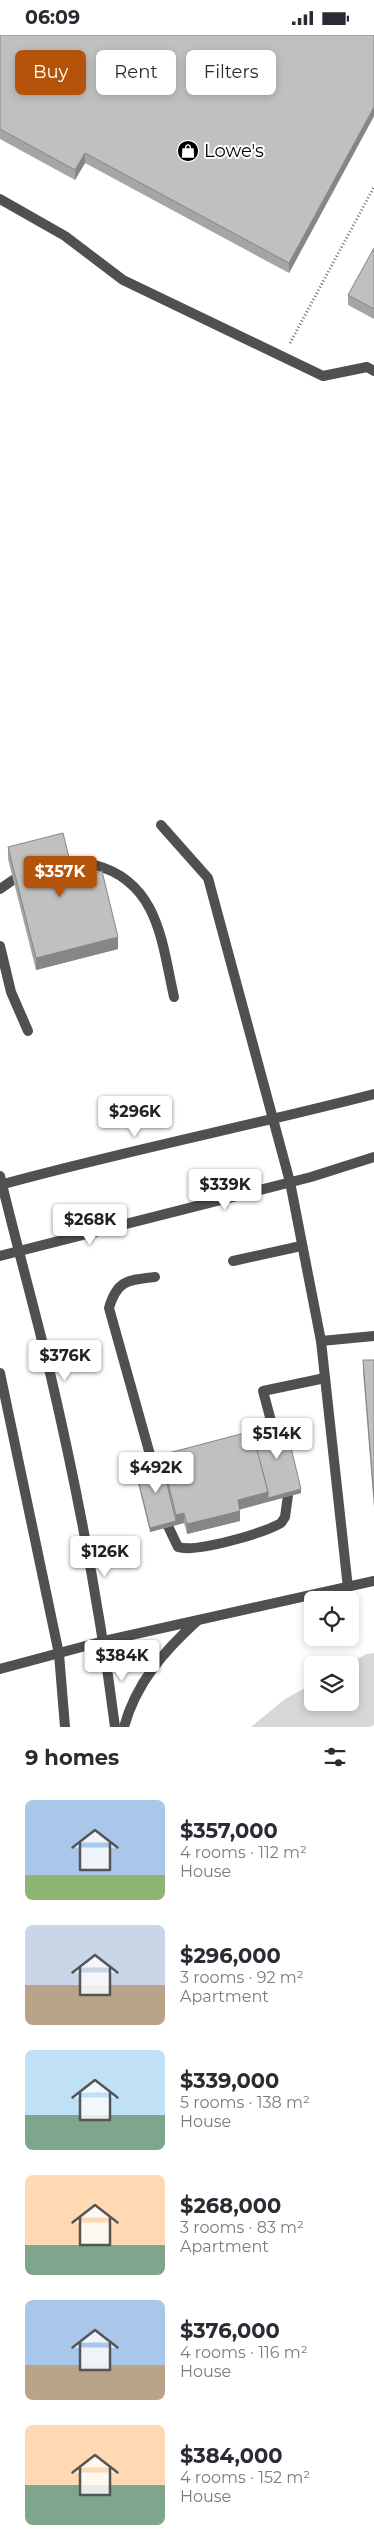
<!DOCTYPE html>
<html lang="en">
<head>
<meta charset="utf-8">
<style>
  :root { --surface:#fff; --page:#f2f2f3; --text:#2b2b33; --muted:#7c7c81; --accent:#b45309 }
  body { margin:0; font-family:Montserrat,sans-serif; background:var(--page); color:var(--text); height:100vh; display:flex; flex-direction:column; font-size:19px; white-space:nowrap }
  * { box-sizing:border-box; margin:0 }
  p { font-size:16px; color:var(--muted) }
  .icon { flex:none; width:28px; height:28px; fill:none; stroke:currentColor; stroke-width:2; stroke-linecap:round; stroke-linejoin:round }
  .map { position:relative; height:1692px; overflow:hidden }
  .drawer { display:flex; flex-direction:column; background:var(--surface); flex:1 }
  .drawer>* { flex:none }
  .guide { position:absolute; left:15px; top:15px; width:345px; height:45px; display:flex; gap:10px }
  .controls { position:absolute; left:304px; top:1556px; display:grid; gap:10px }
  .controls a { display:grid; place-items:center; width:55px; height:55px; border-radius:8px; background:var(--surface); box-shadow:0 2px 8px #0003; font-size:25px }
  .price { position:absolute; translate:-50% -42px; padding:0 11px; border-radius:5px; background:#fff; color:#222; font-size:16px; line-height:32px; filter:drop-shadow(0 1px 2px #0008) }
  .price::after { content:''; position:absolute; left:50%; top:30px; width:15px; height:11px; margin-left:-8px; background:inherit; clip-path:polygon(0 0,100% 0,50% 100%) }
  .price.selected { background:var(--accent); color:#fff }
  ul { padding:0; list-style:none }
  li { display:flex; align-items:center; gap:15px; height:125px; padding:0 25px }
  li span { display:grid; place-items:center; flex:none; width:140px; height:100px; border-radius:8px; color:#555 }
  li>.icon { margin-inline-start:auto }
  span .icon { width:60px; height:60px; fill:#fffc; stroke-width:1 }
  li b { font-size:21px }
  h2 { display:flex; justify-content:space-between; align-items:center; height:60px; padding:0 25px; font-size:21px }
  .pill { padding:0 18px; border-radius:8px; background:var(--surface); box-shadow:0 2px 8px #0003; font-size:18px; line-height:45px }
  .pill.selected { background:var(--accent); color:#fff }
  .status { display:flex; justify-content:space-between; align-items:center; height:35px; padding:0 25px; background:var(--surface); direction:ltr }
  .status svg { height:14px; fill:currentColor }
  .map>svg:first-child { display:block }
  .green { fill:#d7d7d7 }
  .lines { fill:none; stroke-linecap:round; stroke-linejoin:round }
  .path { stroke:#727272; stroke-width:3; stroke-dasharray:1 2.5; stroke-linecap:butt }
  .lane { stroke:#505050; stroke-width:10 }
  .street { stroke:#505050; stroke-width:10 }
  .wall { fill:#a5a5a5 }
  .shaded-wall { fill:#868686 }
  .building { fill:#c0c0c0; stroke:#868686 }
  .labels { text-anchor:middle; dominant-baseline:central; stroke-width:4; stroke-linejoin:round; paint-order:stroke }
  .poi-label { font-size:18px; fill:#000; stroke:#fff; text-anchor:start }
</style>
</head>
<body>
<div class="status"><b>06:09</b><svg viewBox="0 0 49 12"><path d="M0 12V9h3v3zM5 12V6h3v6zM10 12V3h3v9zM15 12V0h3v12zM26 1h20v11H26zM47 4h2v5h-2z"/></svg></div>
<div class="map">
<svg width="374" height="1692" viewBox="0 0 374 1692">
  <rect width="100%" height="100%" fill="#fff"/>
  <path class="green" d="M374,1618V1690L370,1692H251L285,1664L312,1649V1668H350V1630H347L366,1619Z"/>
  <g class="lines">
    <path class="path" d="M290,308L374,152"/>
    <g class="lane">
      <path d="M0,164L65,201L123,245L323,341L367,332L374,336"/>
      <path d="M161,790L208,843L290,1147L321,1306L348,1553"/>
      <path d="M68,830C76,830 87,828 95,830C159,847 162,909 174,962"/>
      <path d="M0,854L13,845"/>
      <path d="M0,911L11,957L28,996"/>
      <path d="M233,1226L301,1211"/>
      <path d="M321,1306L374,1301"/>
      <path d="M274,1397L263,1356L325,1343"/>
      <path d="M154,1434L109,1273C117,1245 128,1245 155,1242"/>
      <path d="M168,1491L178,1512C196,1518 264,1498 281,1488L285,1482L288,1460"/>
      <path d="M0,1634L104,1606L374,1546"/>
      <path d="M124,1692C136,1648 164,1616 197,1586"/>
    </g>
    <g class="street">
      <path d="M0,1141C16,1208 35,1275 51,1342C78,1458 100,1574 115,1692"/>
      <path d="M0,1150C124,1116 250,1091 374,1059"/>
      <path d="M0,1221L311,1142L374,1122"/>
      <path d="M0,1338L59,1619L65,1692"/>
    </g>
  </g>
  <g class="wall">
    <path d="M0,0H374V81L289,238L85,128L75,145L0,104Z"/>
    <path d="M374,213V284L348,270V260Z"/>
    <path d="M8,812L74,843L118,914L36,935L8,824Z"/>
    <path d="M363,1325H374V1473L363,1337Z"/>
    <path d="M252,1397L301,1458L240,1474V1486L187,1499L184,1488L150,1497L135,1436V1432L161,1425V1420Z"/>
  </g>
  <g class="shaded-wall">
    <path d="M374,72V81L289,238V228Z"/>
    <path d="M85,118V128L75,145V135Z"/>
    <path d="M118,902V914L36,935V923Z"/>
    <path d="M301,1454V1458L238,1475V1465L268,1457Z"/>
    <path d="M240,1476V1486L187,1499V1489Z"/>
    <path d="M184,1478V1488L150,1497V1493L176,1486V1480Z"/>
  </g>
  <g class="building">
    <path d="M0,0H374V72L289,228L85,118L75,135L0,94Z"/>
    <path d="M374,213V274L348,260Z"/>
    <path d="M63,798L74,843L102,836L118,902L36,923L8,812Z"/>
    <path d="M363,1325H374V1462Z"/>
    <path d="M285,1388L301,1454L268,1463V1457L252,1397Z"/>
    <path d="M252,1396L268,1457L238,1465L240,1476L187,1489L184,1478L176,1480L161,1420Z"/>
    <path d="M161,1425L176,1486L150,1493L135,1432Z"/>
  </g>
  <defs>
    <g id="shop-disc" transform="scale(1.125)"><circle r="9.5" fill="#000" stroke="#fff"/><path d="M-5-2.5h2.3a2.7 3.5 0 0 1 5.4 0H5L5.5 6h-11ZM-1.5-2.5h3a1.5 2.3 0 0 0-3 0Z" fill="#fff"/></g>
  </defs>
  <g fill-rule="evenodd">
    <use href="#shop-disc" x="188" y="116"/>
  </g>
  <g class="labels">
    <g class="poi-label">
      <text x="204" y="116">Lowe's</text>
    </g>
  </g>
</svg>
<div class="controls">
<a><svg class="icon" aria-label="locate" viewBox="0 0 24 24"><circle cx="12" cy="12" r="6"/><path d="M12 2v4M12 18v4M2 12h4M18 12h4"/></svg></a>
<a><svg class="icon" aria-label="layers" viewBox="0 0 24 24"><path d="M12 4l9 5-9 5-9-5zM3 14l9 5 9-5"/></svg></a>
</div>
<b class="price selected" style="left:60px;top:863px">$357K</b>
<b class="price" style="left:135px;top:1103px">$296K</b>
<b class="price" style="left:225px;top:1176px">$339K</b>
<b class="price" style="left:90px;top:1211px">$268K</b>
<b class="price" style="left:65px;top:1347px">$376K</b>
<b class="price" style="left:277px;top:1425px">$514K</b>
<b class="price" style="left:156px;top:1459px">$492K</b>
<b class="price" style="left:105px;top:1543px">$126K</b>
<b class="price" style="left:122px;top:1647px">$384K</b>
<div class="guide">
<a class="pill selected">Buy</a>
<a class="pill">Rent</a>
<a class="pill">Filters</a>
</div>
</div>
<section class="drawer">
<h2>9 homes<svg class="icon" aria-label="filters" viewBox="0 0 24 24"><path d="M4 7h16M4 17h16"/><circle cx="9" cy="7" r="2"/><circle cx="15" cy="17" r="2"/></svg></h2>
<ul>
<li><span style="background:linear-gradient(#a9c7e8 75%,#8fb573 0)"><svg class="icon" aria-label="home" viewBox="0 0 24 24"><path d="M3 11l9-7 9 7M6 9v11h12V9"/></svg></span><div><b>$357,000</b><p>4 rooms · 112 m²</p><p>House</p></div></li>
<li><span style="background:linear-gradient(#c9d6e8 60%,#b9a48a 0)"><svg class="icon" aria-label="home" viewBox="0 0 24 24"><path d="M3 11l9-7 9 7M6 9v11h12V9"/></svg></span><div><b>$296,000</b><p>3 rooms · 92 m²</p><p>Apartment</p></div></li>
<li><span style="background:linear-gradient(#bfe0f5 65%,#7fa58c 0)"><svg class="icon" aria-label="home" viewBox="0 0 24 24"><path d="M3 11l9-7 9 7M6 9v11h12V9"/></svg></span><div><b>$339,000</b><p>5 rooms · 138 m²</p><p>House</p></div></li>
<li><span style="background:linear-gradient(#ffd9b3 70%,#7fa58c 0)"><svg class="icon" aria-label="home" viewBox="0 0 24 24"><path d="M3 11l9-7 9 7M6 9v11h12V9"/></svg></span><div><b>$268,000</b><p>3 rooms · 83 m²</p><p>Apartment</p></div></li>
<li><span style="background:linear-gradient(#a9c7e8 65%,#b9a48a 0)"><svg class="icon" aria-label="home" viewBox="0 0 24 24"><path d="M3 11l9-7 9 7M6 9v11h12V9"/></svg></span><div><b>$376,000</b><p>4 rooms · 116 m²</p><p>House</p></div></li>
<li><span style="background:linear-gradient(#ffd9b3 60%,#7fa58c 0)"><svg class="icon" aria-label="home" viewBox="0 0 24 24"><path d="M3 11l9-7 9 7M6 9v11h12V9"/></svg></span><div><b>$384,000</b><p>4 rooms · 152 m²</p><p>House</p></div></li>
</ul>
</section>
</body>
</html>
